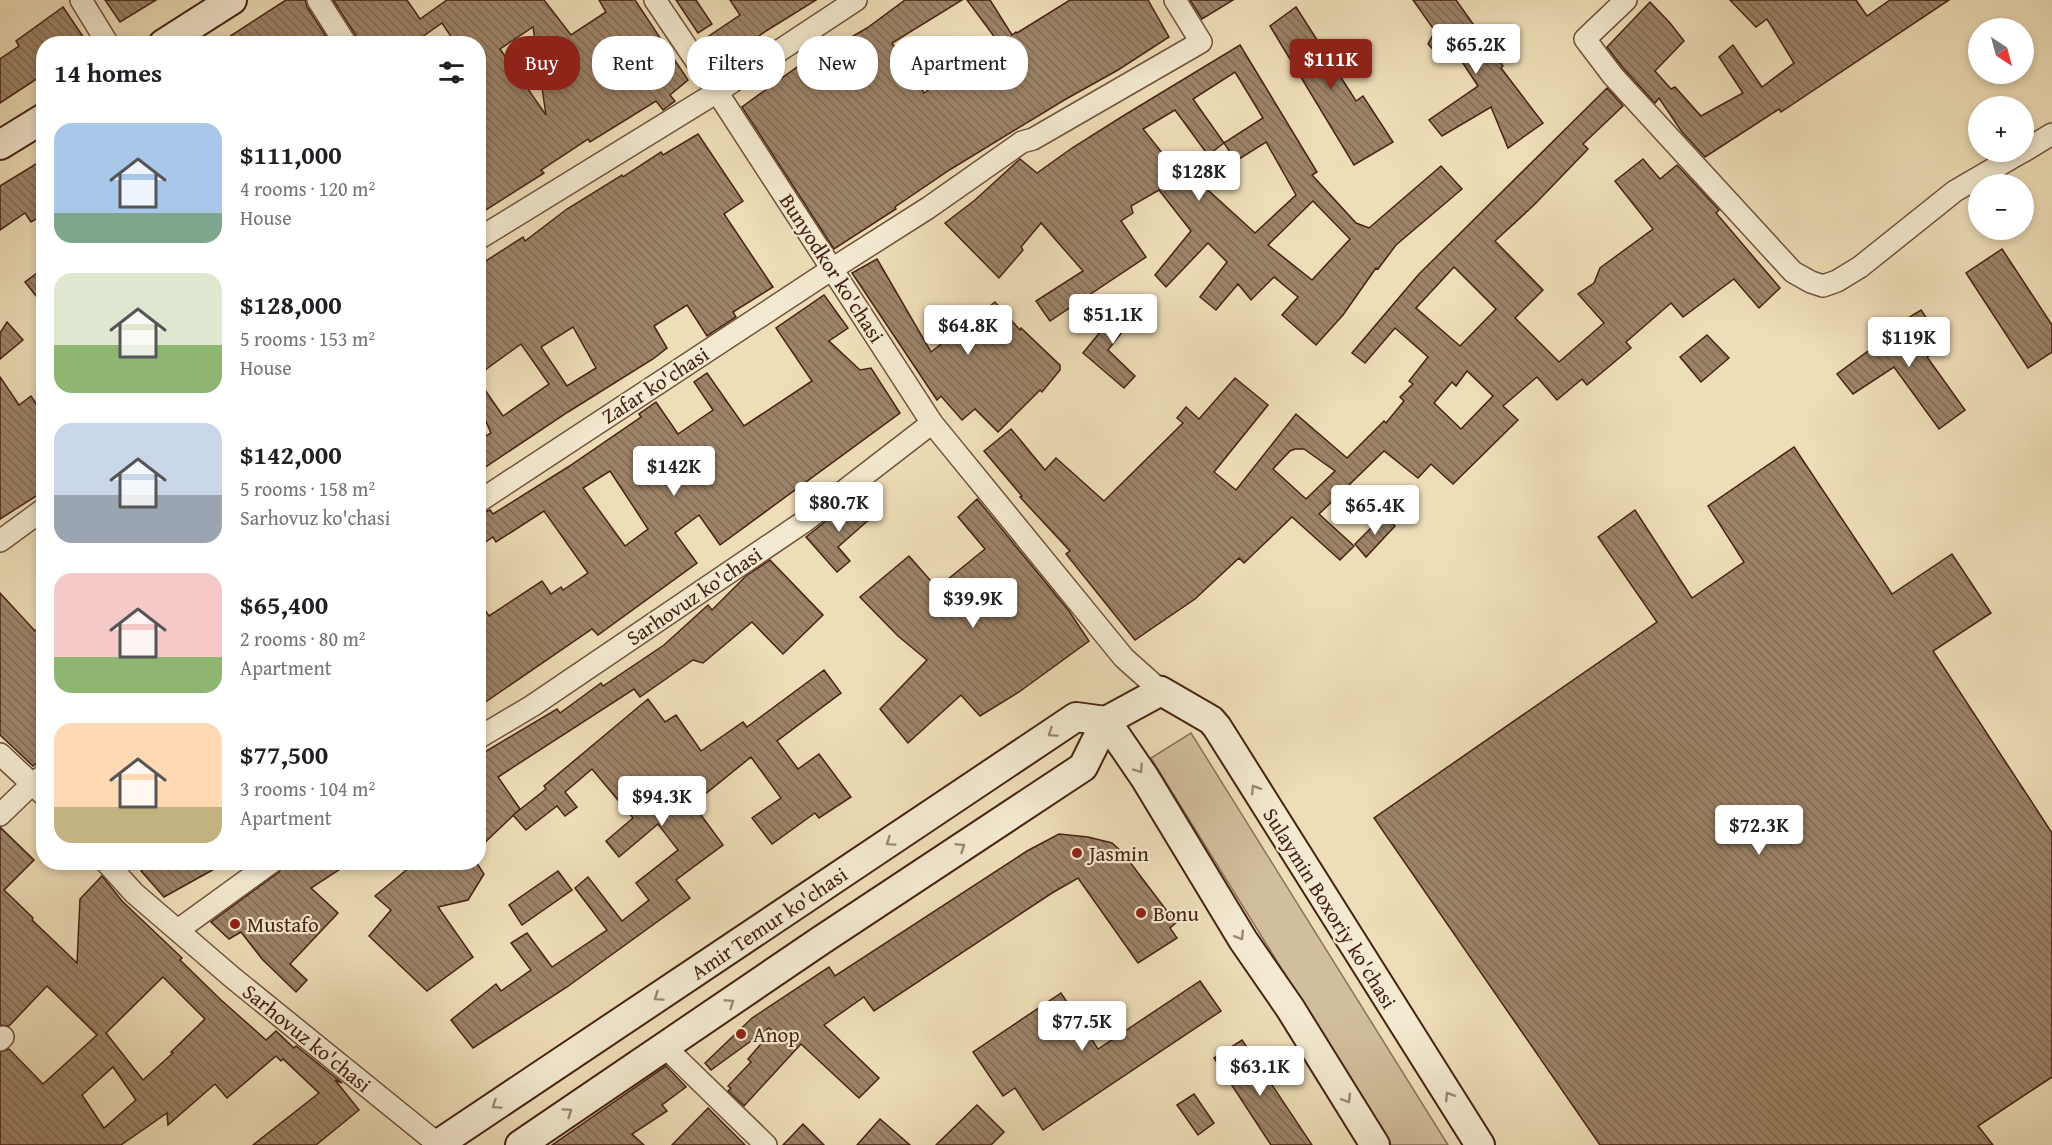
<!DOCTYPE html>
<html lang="en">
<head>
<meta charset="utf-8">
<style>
  :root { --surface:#fff; --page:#f6f6f6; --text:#202124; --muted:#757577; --accent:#8f2418 }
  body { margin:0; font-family:"Gentium Book Plus",serif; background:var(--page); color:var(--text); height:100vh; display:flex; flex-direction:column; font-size:22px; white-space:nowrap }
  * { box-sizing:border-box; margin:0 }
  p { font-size:20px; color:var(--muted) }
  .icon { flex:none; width:33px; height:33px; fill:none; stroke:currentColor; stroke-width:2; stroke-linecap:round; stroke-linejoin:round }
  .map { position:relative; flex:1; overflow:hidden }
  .panel { position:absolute; left:36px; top:36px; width:450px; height:834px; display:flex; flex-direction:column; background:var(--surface); border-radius:24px; box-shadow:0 3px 9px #0003 }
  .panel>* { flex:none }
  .top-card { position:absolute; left:504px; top:36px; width:570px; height:54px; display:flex; gap:12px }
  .needle { width:39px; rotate:144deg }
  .tools { position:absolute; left:1968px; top:18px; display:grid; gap:12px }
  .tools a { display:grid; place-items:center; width:66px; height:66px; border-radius:50%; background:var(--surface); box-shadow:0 3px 9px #0003; font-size:30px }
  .price { position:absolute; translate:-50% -51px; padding:0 14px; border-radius:6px; background:#fff; color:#222; font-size:20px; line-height:39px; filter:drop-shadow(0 2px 3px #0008) }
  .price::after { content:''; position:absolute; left:50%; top:36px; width:18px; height:14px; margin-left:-9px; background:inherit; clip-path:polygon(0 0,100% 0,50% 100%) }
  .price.current { background:var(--accent); color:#fff }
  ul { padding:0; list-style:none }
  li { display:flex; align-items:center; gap:18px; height:150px; padding:0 18px }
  li span { display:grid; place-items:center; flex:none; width:168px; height:120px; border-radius:18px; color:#555 }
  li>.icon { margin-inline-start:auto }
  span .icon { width:72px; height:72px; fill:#fffc; stroke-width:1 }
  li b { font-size:26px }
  h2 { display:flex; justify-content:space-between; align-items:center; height:72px; padding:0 18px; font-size:26px }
  .tag { padding:0 21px; border-radius:24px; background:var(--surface); box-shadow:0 3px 9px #0003; font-size:21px; line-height:54px }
  .tag.current { background:var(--accent); color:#fff }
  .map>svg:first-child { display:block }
  .park { fill:#d1be9c; stroke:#8c7058; stroke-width:1.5 }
  .building { fill:url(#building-back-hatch); stroke:#462213; stroke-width:1.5; fill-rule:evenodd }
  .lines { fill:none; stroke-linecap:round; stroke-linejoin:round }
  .minor-casing { stroke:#70513c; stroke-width:24 }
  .secondary-casing { stroke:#462213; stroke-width:32 }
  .minor { stroke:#f4ead1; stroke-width:21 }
  .secondary { stroke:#f4ead1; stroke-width:28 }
  .oneway { stroke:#9d8672 }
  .poi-dot { fill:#8f2418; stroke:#f4ead1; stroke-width:2 }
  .labels { text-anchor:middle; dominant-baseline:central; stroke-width:4.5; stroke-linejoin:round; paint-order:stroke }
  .street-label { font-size:21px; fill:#462213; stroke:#f4ead1 }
  .poi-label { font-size:21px; fill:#462213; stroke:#f4ead1; text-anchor:start }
</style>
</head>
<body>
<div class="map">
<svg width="2052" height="1145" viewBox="0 0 2052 1145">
  <defs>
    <pattern id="building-back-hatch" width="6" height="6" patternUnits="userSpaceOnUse" patternTransform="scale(1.5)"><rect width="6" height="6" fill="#9d8469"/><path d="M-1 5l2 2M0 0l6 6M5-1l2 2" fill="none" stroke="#826c55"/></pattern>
  </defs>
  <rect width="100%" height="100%" fill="#eedeb8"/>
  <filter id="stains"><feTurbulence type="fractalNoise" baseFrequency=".00333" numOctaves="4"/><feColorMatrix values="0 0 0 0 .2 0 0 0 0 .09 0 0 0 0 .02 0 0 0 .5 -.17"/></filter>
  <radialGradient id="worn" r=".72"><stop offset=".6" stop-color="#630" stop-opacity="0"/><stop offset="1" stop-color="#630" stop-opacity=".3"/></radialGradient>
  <path class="park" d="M1191,733L1448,1145H1391L1151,758Z"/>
  <g class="building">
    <path d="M105,0H156L120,22Z"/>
    <path d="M286,0H305L307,7L331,44H218Z"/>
    <path d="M333,0H407L420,19L447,0H544L571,35L606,12L599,0H635L688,80L670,95L675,101L663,110L656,101L590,142L588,139L541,170L544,173L478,215V44H456L442,23L412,44H359L357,37ZM533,27L546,115L500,49Z"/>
    <path d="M676,0H696L712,24L698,33Z"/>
    <path d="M730,0H816L766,31L722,62L706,38L740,15Z"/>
    <path d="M905,0H962L892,43L924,93L999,43L967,0H990L1012,35L1016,32L1017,33L1070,0H1148L1169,37L1118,70L1066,99L951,169L895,207L896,209L834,249L742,107L815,54L817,57L867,28Z"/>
    <path d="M1190,0H1233L1202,19Z"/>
    <path d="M1413,0H1456L1503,66L1501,68L1543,123L1508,148L1491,107L1442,136L1429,120L1478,86L1455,51L1439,56L1428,44L1435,31Z"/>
    <path d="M1730,0H1856L1867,16L1890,0H1949L1781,112L1779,109L1705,157L1682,132L1659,98L1655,103L1623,68L1607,47L1650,2L1670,23L1684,41L1655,71L1671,89L1675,87L1701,116L1743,93L1719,57L1733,45L1762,87L1794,63L1767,19L1756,27Z"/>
    <path d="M63,7L88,44H44V74L0,103V59L19,46L16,41Z"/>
    <path d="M1296,7L1356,101L1363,96L1393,142L1354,165L1270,26Z"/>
    <path d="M1240,45L1317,172L1312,175L1356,223L1369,228L1441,166L1462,189L1396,245L1378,269L1376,268L1343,315L1316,345L1282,315L1298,297L1274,277L1251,300L1238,284L1216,310L1200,297L1227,262L1208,243L1166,287L1155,275L1191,231L1159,190L1131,206L1133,213L1121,221L1146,257L1050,321L1036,301L1083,271L1041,223L1021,247L1023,250L999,278L945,223L975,200L1020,159L1037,173L1072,148L1123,116ZM1235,72L1263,118L1224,143L1193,99ZM1175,110L1208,155L1224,143L1236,161L1266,142L1296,195L1255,233L1185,169L1179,174L1143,129ZM1313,201L1350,239L1312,280L1268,245Z"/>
    <path d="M1607,88L1623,106L1583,144L1588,149L1534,205L1495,241L1543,290L1515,318L1559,362L1604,323L1578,294L1594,283L1600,268L1653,229L1615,181L1643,159L1660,179L1677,165L1719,210L1716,213L1780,288L1759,308L1734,279L1683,317L1671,303L1626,342L1631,348L1587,385L1582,379L1557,400L1537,377L1503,406L1518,420L1453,484L1431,464L1418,478L1384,451L1319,514L1354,546L1340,560L1292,517L1244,563L1239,558L1195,599L1135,640L1066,554L1070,551L1020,497L1022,496L984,451L1011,429L1045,470L1056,458L1104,501L1183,423L1177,418L1186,407L1199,419L1235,378L1268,405L1214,472L1236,490L1296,414L1347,458L1384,421L1386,423L1404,401L1400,397L1413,384L1409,381L1428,357L1395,328L1365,363L1352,353L1419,274ZM1454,267L1496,309L1460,346L1416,308ZM1467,371L1493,396L1461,429L1434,403L1452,382L1456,386ZM1295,449H1304L1335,471L1306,499L1273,469L1290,451Z"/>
    <path d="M698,134L743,201L724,214L773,287L733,312L736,317L707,336L687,305L654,326L667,348L653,359L568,412L478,472V441L491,433L478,403V380L503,416L549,384L521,344L478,375V266L523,237L525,241L567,209L622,175L623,177L661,152L663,155ZM573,327L596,368L567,386L541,347Z"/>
    <path d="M44,159V214L31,222L25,213L0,230V186Z"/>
    <path d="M2002,249L2052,325V352L2028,368L1966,273Z"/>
    <path d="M877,259L931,352L995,302L1020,330L1021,328L1060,365V370L1042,392L1040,390L998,432L975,409L962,420L941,396L937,400L852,273Z"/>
    <path d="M44,268V306L25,282Z"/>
    <path d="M824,295L848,328L829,341L860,370L871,368L900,413L720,545L699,515L675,533L697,563L598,635L592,629L478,707V600L489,616L542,581L551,594L561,587L563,590L588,573L544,511L496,542L493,537L478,547V515L490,510L493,514L568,467L641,417L639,414L656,402L678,434L713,410L694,382L707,373L744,426L812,381L776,328ZM610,471L648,529L625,546L583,488Z"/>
    <path d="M1128,298L1140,309L1108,350L1135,376L1124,388L1083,353Z"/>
    <path d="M1921,310L1945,346L1927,357L1965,410L1939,429L1894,367L1853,394L1837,374L1902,326L1900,323Z"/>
    <path d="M7,322L23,340L0,359V333Z"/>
    <path d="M1707,335L1729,358L1701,382L1680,357Z"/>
    <path d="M0,377L19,405L31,396L44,415V491L0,519Z"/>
    <path d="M1794,447L1892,594L1952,554L1991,613L1933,651L2052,833V1077L1978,1126L1993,1145H1600L1374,818L1657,622L1598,537L1635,510L1692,598L1744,562L1708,506Z"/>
    <path d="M855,498L872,517L838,547L850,561L837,572L806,537Z"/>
    <path d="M977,499L1069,611L1089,641L1019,692L980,716L961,695L908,743L880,709L927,660L898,636L860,597L909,556L937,588L985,549L958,517Z"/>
    <path d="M1384,515L1395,526L1366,557L1355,544Z"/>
    <path d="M770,560L823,615L783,654L752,622L703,663L693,660L640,697L634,689L498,777L520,809L478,849V756L557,709L560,713L601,683L603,686L664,645L708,605L712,610L746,576Z"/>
    <path d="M0,593L35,631L44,623V758L33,766L0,735Z"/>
    <path d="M824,670L841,693L777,741L798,769L819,754L851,797L819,818L815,813L772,844L752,818L781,798L751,757L693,804L723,845L676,880L690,898L567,987L473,1048L451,1020L496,984L501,991L531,970L511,943L527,933L552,967L607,930L575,888L588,877L622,921L649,900L636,883L678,850L658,824L619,857L606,841L633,818L592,769L565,792L577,807L565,816L557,806L526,830L513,815L546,789L544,786L648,699L665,722L676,715L701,751L743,722L747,727Z"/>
    <path d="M0,827L34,860L4,890L33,918L32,920L77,963L80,899L102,876L122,901L182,958L180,960L221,1000L266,1040L276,1031L294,1048L296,1046L342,1083L335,1080L359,1110L316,1145H253L319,1093L283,1059L281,1061L276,1056L227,1098L215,1084L168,1125L167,1113L121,1145H0V1052L9,1049L43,1084L97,1035L47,986L9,1026L0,1025ZM163,977L205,1019L171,1052L173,1053L143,1080L106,1033ZM113,1067L136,1100L104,1128L82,1095Z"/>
    <path d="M1059,834L1088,837L1112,843L1123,853L1176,923L1170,928L1177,938L1138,963L1078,878L1052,893L874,1011L864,997L824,1025L879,1078L859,1098L801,1044L744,1106L728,1091L731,1088L728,1086L751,1062L748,1059L772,1031L769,1028L711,1070L705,1063L752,1018L829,967L835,976L1027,851Z"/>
    <path d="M154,862H227L164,897L141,871Z"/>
    <path d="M284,862H351L311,888L338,913L290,964L307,980L296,992L262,959L241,932L229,939L211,922L279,872Z"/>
    <path d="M416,862H476L484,874L468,900L438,907L473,957L427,991L369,936L391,910L375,896Z"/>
    <path d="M558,871L572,890L522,925L509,905Z"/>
    <path d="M1200,981L1221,1011L1043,1130L1015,1088L1003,1096L973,1052L1061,993L1098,1049Z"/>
    <path d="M1242,1040L1312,1145H1271L1214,1058Z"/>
    <path d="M666,1066L686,1087L662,1105L667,1111L632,1134L644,1145H552Z"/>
    <path d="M1194,1094L1214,1123L1198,1135L1177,1105Z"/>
    <path d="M977,1105L1004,1132L991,1145H936Z"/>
    <path d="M708,1108L745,1145H672Z"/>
    <path d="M880,1119L910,1145H857Z"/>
    <path d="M803,1124L824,1145H783Z"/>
  </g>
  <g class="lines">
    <g class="minor-casing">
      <g id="minor">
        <path d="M81,0L108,44"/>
        <path d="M318,0L346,44"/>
        <path d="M655,0L717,92L932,423L1124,658L1161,691"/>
        <path d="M1626,0L1585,39L1613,76L1793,272L1811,282L1823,286L1837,281L1860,267L1955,191L2022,152"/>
        <path d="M2024,151L2052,134"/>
        <path d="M478,239L717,92L856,0"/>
        <path d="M478,502L832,269L928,208L1022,142L1033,139L1201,42L1175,0"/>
        <path d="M0,541L44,509"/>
        <path d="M478,738L532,706L805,521L932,423"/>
        <path d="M0,754L44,795"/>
        <path d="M0,815L33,783L43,776"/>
        <path d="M106,862L134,893L233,978L438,1144"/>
        <path d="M178,930L272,862"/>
        <path d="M0,1040L3,1037"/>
        <path d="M665,1047L766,1145"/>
      </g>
    </g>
    <g class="secondary-casing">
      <g id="secondary">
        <path d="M163,44L232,0"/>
        <path d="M0,145L44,118"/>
        <path d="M1106,721L1145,778L1243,940L1290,1008L1375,1145"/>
        <path d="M437,1145L1076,717L1106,721"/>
        <path d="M520,1145L820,941L1083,767L1106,721L1161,691L1211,720L1217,727L1480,1145"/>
      </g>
    </g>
    <use href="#minor" class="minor"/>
    <use href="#secondary" class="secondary"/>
  </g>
  <defs><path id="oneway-chevron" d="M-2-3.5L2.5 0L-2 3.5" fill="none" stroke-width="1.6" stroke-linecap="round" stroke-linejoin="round" transform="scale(1.5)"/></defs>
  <g class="oneway">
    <use href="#oneway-chevron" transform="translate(1052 733) rotate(146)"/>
    <use href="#oneway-chevron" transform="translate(1139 769) rotate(56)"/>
    <use href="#oneway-chevron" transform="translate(1255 789) rotate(-122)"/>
    <use href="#oneway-chevron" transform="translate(890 842) rotate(146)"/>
    <use href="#oneway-chevron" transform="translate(961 847) rotate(-34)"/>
    <use href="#oneway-chevron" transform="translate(1240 936) rotate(58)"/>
    <use href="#oneway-chevron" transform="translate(658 997) rotate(146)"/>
    <use href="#oneway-chevron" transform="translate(730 1003) rotate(-34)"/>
    <use href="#oneway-chevron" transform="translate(1449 1096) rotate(-122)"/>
    <use href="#oneway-chevron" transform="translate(1347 1099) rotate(58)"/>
    <use href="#oneway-chevron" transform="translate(496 1105) rotate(146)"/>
    <use href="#oneway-chevron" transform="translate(568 1112) rotate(-34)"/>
  </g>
  <g class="poi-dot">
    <circle cx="1077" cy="853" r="6"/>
    <circle cx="1141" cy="913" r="6"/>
    <circle cx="235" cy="924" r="6"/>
    <circle cx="741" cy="1034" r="6"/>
  </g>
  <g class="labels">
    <g class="street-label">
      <text transform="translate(832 268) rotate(57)">Bunyodkor ko'chasi</text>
      <text transform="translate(655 385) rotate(-33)">Zafar ko'chasi</text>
      <text transform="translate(694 596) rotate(-34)">Sarhovuz ko'chasi</text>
      <text transform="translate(1330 908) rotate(58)">Sulaymin Boxoriy ko'chasi</text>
      <text transform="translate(769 923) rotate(-34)">Amir Temur ko'chasi</text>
      <text transform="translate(307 1038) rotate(39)">Sarhovuz ko'chasi</text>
    </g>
    <g class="poi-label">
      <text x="1089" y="853">Jasmin</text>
      <text x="1153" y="913">Bonu</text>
      <text x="247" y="924">Mustafo</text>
      <text x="753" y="1034">Anop</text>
    </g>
  </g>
  <rect width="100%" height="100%" filter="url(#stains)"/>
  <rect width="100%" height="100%" fill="url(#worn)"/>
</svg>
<div class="tools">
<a><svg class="needle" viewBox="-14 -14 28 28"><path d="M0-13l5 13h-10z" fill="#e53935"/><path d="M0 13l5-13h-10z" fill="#757577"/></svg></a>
<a>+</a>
<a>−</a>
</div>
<b class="price" style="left:1476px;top:75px">$65.2K</b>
<b class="price current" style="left:1331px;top:90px">$111K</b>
<b class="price" style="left:1199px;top:202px">$128K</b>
<b class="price" style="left:1113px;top:345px">$51.1K</b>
<b class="price" style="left:968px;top:356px">$64.8K</b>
<b class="price" style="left:1909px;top:368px">$119K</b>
<b class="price" style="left:674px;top:497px">$142K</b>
<b class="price" style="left:839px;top:533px">$80.7K</b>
<b class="price" style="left:1375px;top:536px">$65.4K</b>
<b class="price" style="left:973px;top:629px">$39.9K</b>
<b class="price" style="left:662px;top:827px">$94.3K</b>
<b class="price" style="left:1759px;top:856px">$72.3K</b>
<b class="price" style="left:1082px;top:1052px">$77.5K</b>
<b class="price" style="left:1260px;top:1097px">$63.1K</b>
<div class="top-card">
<a class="tag current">Buy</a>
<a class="tag">Rent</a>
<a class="tag">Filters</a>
<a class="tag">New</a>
<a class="tag">Apartment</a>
</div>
<section class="panel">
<h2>14 homes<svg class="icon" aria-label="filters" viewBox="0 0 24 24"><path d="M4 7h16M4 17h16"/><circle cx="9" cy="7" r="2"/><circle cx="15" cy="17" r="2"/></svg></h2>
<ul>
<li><span style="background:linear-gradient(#a9c7e8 75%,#7fa58c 0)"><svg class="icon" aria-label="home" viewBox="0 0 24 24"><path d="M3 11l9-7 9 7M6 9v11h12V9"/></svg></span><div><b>$111,000</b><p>4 rooms · 120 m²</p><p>House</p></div></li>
<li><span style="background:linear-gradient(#dfe7d0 60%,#8fb573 0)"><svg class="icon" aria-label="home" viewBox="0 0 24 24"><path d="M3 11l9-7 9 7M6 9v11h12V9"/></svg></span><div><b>$128,000</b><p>5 rooms · 153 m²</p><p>House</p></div></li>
<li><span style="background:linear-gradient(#c9d6e8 60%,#9aa5b1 0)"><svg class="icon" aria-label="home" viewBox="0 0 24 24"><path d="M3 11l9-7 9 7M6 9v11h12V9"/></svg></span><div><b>$142,000</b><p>5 rooms · 158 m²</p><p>Sarhovuz ko'chasi</p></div></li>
<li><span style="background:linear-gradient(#f6c9c9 70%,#8fb573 0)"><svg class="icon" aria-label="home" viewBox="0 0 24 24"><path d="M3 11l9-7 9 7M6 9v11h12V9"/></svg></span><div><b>$65,400</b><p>2 rooms · 80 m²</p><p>Apartment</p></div></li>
<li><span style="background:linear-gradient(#ffd9b3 70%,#c2b280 0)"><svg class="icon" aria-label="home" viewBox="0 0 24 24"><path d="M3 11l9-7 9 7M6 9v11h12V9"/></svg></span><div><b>$77,500</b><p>3 rooms · 104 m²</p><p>Apartment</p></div></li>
</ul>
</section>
</div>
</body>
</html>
